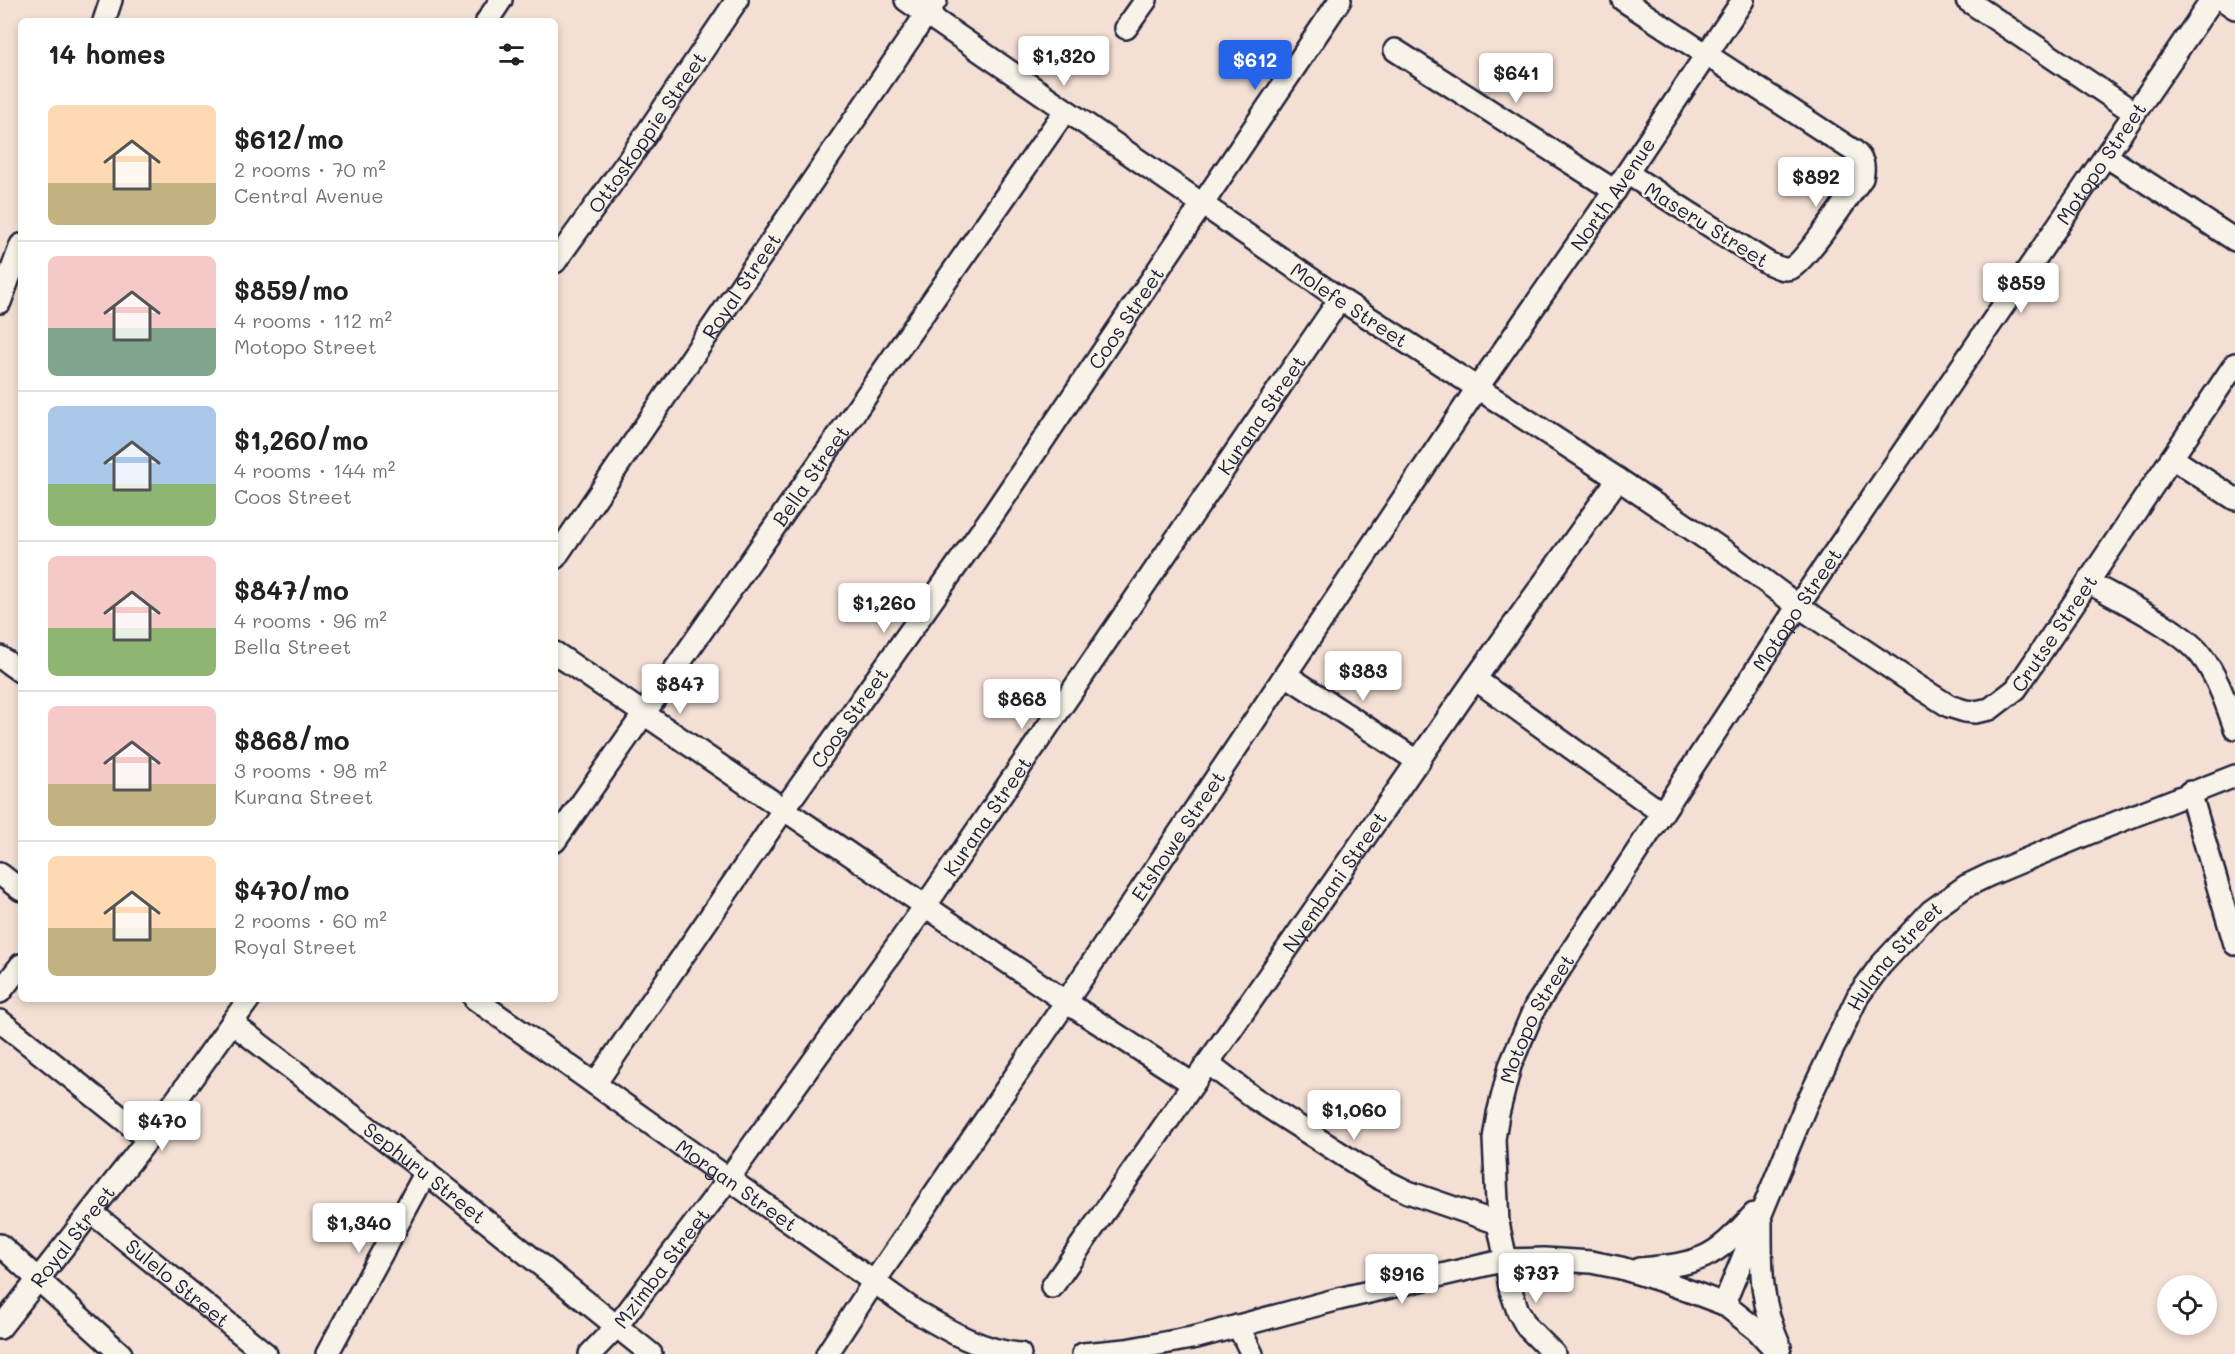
<!DOCTYPE html>
<html lang="en">
<head>
<meta charset="utf-8">
<style>
  :root { --surface:#fff; --page:#f2f2f2; --text:#222; --muted:#767676; --line:#e0e0e0; --accent:#2563eb }
  body { margin:0; font-family:Mali,sans-serif; background:var(--page); color:var(--text); height:100vh; display:flex; flex-direction:column; font-size:22px; white-space:nowrap }
  * { box-sizing:border-box; margin:0 }
  p { font-size:20px; color:var(--muted) }
  .icon { flex:none; width:33px; height:33px; fill:none; stroke:currentColor; stroke-width:2; stroke-linecap:round; stroke-linejoin:round }
  .map { position:relative; flex:1; overflow:hidden }
  .drawer { position:absolute; left:18px; top:18px; width:540px; height:984px; display:flex; flex-direction:column; background:var(--surface); border-radius:9px; box-shadow:0 3px 9px #0003 }
  .drawer>* { flex:none }
  .fabs { position:absolute; left:2157px; top:1275px; display:grid; gap:12px }
  .fabs a { display:grid; place-items:center; width:60px; height:60px; border-radius:50%; background:var(--surface); box-shadow:0 3px 9px #0003; font-size:30px }
  .price { position:absolute; translate:-50% -51px; padding:0 14px; border-radius:6px; background:#fff; color:#222; font-size:20px; line-height:39px; filter:drop-shadow(0 2px 3px #0008) }
  .price::after { content:''; position:absolute; left:50%; top:36px; width:18px; height:14px; margin-left:-9px; background:inherit; clip-path:polygon(0 0,100% 0,50% 100%) }
  .price.on { background:var(--accent); color:#fff }
  ul { padding:0; list-style:none }
  li { display:flex; align-items:center; gap:18px; height:150px; padding:0 30px }
  li+li { border-top:2px solid var(--line) }
  li span { display:grid; place-items:center; flex:none; width:168px; height:120px; border-radius:9px; color:#555 }
  li>.icon { margin-inline-start:auto }
  span .icon { width:72px; height:72px; fill:#fffc; stroke-width:1 }
  li b { font-size:26px }
  h2 { display:flex; justify-content:space-between; align-items:center; height:72px; padding:0 30px; font-size:26px }
  .map>svg:first-child { display:block }
  .lines { fill:none; stroke-linecap:round; stroke-linejoin:round }
  .minor-casing { stroke:#22223b; stroke-width:26 }
  .minor { stroke:#f7f3e8; stroke-width:21 }
  .labels { text-anchor:middle; dominant-baseline:central; stroke-width:5; stroke-linejoin:round; paint-order:stroke }
  .street-label { font-size:20px; fill:#22223b; stroke:#f7f3e8 }
</style>
</head>
<body>
<div class="map">
<svg width="2235" height="1354" viewBox="0 0 2235 1354">
  <rect width="100%" height="100%" fill="#f3dfd3"/>
  <filter id="ink" filterUnits="userSpaceOnUse"><feTurbulence type="fractalNoise" baseFrequency=".0167" numOctaves="2"/><feDisplacementMap in="SourceGraphic" scale="12" xChannelSelector="R" yChannelSelector="G"/><feConvolveMatrix kernelMatrix="1 2 1 2 8 2 1 2 1" color-interpolation-filters="sRGB"/></filter>
  <g filter="url(#ink)">
    <g class="lines">
      <g class="minor-casing">
        <g id="minor">
          <path id="s1" d="M906,0L1340,299L1618,479L1730,555L1798,606L1922,689L1949,706L1965,711L1975,712L1990,709L2016,689L2235,364"/>
          <path d="M1623,0L1854,151C1863,159 1865,166 1862,178C1851,193 1804,263 1791,268C1783,271 1775,266 1768,263L1627,173"/>
          <path d="M1967,0L2135,113"/>
          <path d="M2223,0L2235,8"/>
          <path d="M104,21L111,0"/>
          <path d="M487,21L501,0"/>
          <path d="M1126,28L1146,0"/>
          <path d="M1395,50L1615,191"/>
          <path d="M2106,156L2235,240"/>
          <path id="s2" d="M555,262L630,158L737,0"/>
          <path d="M0,302L21,245"/>
          <path d="M2172,458L2235,499"/>
          <path id="s3" d="M555,558L936,0"/>
          <path d="M2088,582C2118,599 2180,629 2200,654C2217,675 2226,703 2235,728"/>
          <path d="M555,653L1066,1002L1193,1084"/>
          <path d="M0,657L21,672"/>
          <path d="M1286,675L1419,762"/>
          <path d="M1475,679L1662,813"/>
          <path d="M2190,792L2235,944"/>
          <path id="s4" d="M555,841L1065,111"/>
          <path d="M0,874L21,890"/>
          <path d="M0,992L21,965"/>
          <path id="s5" d="M475,999L915,1311C947,1330 982,1351 1020,1354"/>
          <path d="M0,1021L148,1139"/>
          <path id="s6" d="M232,1023L409,1159L651,1354"/>
          <path d="M1208,1063L1254,1098L1377,1177L1408,1192L1498,1223"/>
          <path id="s7" d="M595,1084L784,809L994,513L1340,0"/>
          <path id="s8" d="M91,1212L266,1354"/>
          <path d="M1761,1222C1761,1270 1760,1302 1780,1347"/>
          <path d="M0,1245L121,1354"/>
          <path d="M1639,1269C1700,1263 1712,1261 1754,1214"/>
          <path id="s9" d="M1052,1287L1475,679L1618,479"/>
          <path id="s10" d="M1724,1304L1805,1107L1858,996L1880,966L1931,911L1966,886L1989,875L2087,834L2235,776"/>
          <path d="M1238,1326L1252,1354"/>
          <path id="s11" d="M0,1328L148,1139L249,999"/>
          <path d="M327,1354L426,1172"/>
          <path id="s12" d="M590,1354L617,1326L729,1178L926,905L1340,299"/>
          <path id="s13" d="M827,1354L874,1282L1066,1002L1478,387L1627,173L1743,0"/>
          <path d="M1083,1354L1126,1350L1197,1337L1339,1299L1506,1260L1544,1259L1591,1262L1621,1268L1660,1280L1724,1304L1757,1330L1779,1354"/>
          <path id="s14" d="M1554,1354L1527,1327L1518,1311L1510,1288L1506,1260L1498,1223L1494,1139L1498,1114L1510,1066L1535,1007L1798,606L2212,0"/>
        </g>
      </g>
      <use href="#minor" class="minor"/>
    </g>
  </g>
  <g class="labels">
    <g class="street-label">
      <text stroke="none"><textPath href="#s2" startOffset="159">Ottoskoppie Street</textPath></text>
      <text stroke="none"><textPath href="#s14" startOffset="1386">Motopo Street</textPath></text>
      <text stroke="none"><textPath href="#s13" startOffset="1401">North Avenue</textPath></text>
      <text transform="translate(1707 224) rotate(32)">Maseru Street</text>
      <text stroke="none"><textPath href="#s3" startOffset="330">Royal Street</textPath></text>
      <text stroke="none"><textPath href="#s1" startOffset="538">Molefe Street</textPath></text>
      <text stroke="none"><textPath href="#s7" startOffset="932">Coos Street</textPath></text>
      <text stroke="none"><textPath href="#s12" startOffset="1155">Kurana Street</textPath></text>
      <text stroke="none"><textPath href="#s4" startOffset="446">Bella Street</textPath></text>
      <text stroke="none"><textPath href="#s14" startOffset="846">Motopo Street</textPath></text>
      <text stroke="none"><textPath href="#s1" startOffset="1402">Crutse Street</textPath></text>
      <text stroke="none"><textPath href="#s7" startOffset="446">Coos Street</textPath></text>
      <text stroke="none"><textPath href="#s12" startOffset="669">Kurana Street</textPath></text>
      <text stroke="none"><textPath href="#s13" startOffset="626">Etshowe Street</textPath></text>
      <text stroke="none"><textPath href="#s9" startOffset="494">Nyembani Street</textPath></text>
      <text stroke="none"><textPath href="#s10" startOffset="390">Hulana Street</textPath></text>
      <text stroke="none"><textPath href="#s14" startOffset="360">Motopo Street</textPath></text>
      <text stroke="none"><textPath href="#s6" startOffset="244">Sephuru Street</textPath></text>
      <text stroke="none"><textPath href="#s5" startOffset="321">Morgan Street</textPath></text>
      <text stroke="none"><textPath href="#s11" startOffset="117">Royal Street</textPath></text>
      <text stroke="none"><textPath href="#s12" startOffset="112">Mzimba Street</textPath></text>
      <text stroke="none"><textPath href="#s8" startOffset="112">Sulelo Street</textPath></text>
    </g>
  </g>
</svg>
<div class="fabs">
<a><svg class="icon" aria-label="locate" viewBox="0 0 24 24"><circle cx="12" cy="12" r="6"/><path d="M12 2v4M12 18v4M2 12h4M18 12h4"/></svg></a>
</div>
<b class="price" style="left:1064px;top:87px">$1,320</b>
<b class="price on" style="left:1255px;top:91px">$612</b>
<b class="price" style="left:1516px;top:104px">$641</b>
<b class="price" style="left:1816px;top:208px">$892</b>
<b class="price" style="left:2021px;top:314px">$859</b>
<b class="price" style="left:884px;top:634px">$1,260</b>
<b class="price" style="left:1363px;top:702px">$383</b>
<b class="price" style="left:680px;top:715px">$847</b>
<b class="price" style="left:1022px;top:730px">$868</b>
<b class="price" style="left:1354px;top:1141px">$1,060</b>
<b class="price" style="left:162px;top:1152px">$470</b>
<b class="price" style="left:359px;top:1254px">$1,340</b>
<b class="price" style="left:1536px;top:1304px">$737</b>
<b class="price" style="left:1402px;top:1305px">$916</b>
<section class="drawer">
<h2>14 homes<svg class="icon" aria-label="filters" viewBox="0 0 24 24"><path d="M4 7h16M4 17h16"/><circle cx="9" cy="7" r="2"/><circle cx="15" cy="17" r="2"/></svg></h2>
<ul>
<li><span style="background:linear-gradient(#ffd9b3 65%,#c2b280 0)"><svg class="icon" aria-label="home" viewBox="0 0 24 24"><path d="M3 11l9-7 9 7M6 9v11h12V9"/></svg></span><div><b>$612/mo</b><p>2 rooms · 70 m²</p><p>Central Avenue</p></div></li>
<li><span style="background:linear-gradient(#f6c9c9 60%,#7fa58c 0)"><svg class="icon" aria-label="home" viewBox="0 0 24 24"><path d="M3 11l9-7 9 7M6 9v11h12V9"/></svg></span><div><b>$859/mo</b><p>4 rooms · 112 m²</p><p>Motopo Street</p></div></li>
<li><span style="background:linear-gradient(#a9c7e8 65%,#8fb573 0)"><svg class="icon" aria-label="home" viewBox="0 0 24 24"><path d="M3 11l9-7 9 7M6 9v11h12V9"/></svg></span><div><b>$1,260/mo</b><p>4 rooms · 144 m²</p><p>Coos Street</p></div></li>
<li><span style="background:linear-gradient(#f6c9c9 60%,#8fb573 0)"><svg class="icon" aria-label="home" viewBox="0 0 24 24"><path d="M3 11l9-7 9 7M6 9v11h12V9"/></svg></span><div><b>$847/mo</b><p>4 rooms · 96 m²</p><p>Bella Street</p></div></li>
<li><span style="background:linear-gradient(#f6c9c9 65%,#c2b280 0)"><svg class="icon" aria-label="home" viewBox="0 0 24 24"><path d="M3 11l9-7 9 7M6 9v11h12V9"/></svg></span><div><b>$868/mo</b><p>3 rooms · 98 m²</p><p>Kurana Street</p></div></li>
<li><span style="background:linear-gradient(#ffd9b3 60%,#c2b280 0)"><svg class="icon" aria-label="home" viewBox="0 0 24 24"><path d="M3 11l9-7 9 7M6 9v11h12V9"/></svg></span><div><b>$470/mo</b><p>2 rooms · 60 m²</p><p>Royal Street</p></div></li>
</ul>
</section>
</div>
</body>
</html>
